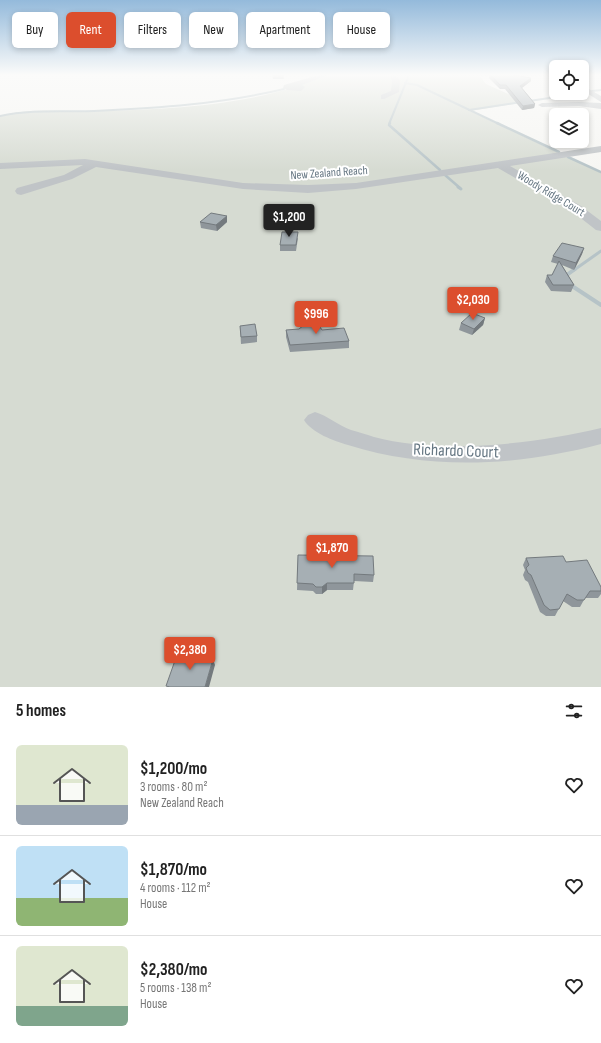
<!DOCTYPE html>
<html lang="en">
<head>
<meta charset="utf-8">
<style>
  :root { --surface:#fff; --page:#f6f6f6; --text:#222; --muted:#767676; --line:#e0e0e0; --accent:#dc4e2d }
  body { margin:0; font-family:"Sofia Sans Condensed",sans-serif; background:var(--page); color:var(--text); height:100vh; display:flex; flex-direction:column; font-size:15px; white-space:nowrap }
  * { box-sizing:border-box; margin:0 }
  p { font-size:13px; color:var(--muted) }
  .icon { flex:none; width:22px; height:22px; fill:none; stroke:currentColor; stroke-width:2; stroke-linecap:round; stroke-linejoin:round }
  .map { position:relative; height:687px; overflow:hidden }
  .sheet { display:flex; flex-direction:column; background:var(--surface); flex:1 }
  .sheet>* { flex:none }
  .guide { position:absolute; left:12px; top:12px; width:400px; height:36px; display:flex; gap:8px }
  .tools { position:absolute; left:549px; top:60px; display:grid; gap:8px }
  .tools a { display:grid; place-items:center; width:40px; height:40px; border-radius:6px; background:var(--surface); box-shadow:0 2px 6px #0003; font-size:20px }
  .price { position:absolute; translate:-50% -34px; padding:0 9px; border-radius:4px; background:var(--accent); color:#fff; font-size:13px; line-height:26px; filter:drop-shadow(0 1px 2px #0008) }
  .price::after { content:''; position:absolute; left:50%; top:24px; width:12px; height:9px; margin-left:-6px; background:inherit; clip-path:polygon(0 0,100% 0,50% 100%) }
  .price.active { background:#222; color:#fff }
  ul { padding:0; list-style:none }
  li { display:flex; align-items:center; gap:12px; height:100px; padding:0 16px }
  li+li { border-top:1px solid var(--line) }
  li span { display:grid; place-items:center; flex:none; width:112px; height:80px; border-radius:6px; color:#555 }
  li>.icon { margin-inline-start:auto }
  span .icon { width:48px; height:48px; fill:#fffc; stroke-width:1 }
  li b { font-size:17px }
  h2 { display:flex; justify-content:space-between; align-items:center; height:48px; padding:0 16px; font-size:17px }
  .pill { padding:0 14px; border-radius:6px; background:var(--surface); box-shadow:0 2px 6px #0003; font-size:14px; line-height:36px }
  .pill.active { background:var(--accent); color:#fff }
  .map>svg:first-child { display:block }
  .green { fill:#d6dbd2 }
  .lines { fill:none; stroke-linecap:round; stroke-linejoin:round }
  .stream-far3 { stroke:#b6c3c7; stroke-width:2 }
  .stream-far2 { stroke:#b6c3c7; stroke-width:2.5 }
  .stream-far1 { stroke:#b6c3c7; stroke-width:3 }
  .stream { stroke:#b6c3c7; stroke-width:4 }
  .minor { fill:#c0c4c7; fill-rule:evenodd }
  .wall { fill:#8f969b }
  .shaded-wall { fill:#747a7e }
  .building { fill:#a6afb4; stroke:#747a7e }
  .labels { text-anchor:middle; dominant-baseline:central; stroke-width:4; stroke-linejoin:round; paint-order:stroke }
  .far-street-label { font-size:12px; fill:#667783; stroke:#fff }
  .near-street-label { font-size:17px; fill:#667783; stroke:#fff }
</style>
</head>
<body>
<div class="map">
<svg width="601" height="687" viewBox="0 0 601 687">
  <rect width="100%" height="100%" fill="#f6f6f3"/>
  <path class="green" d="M329,74H478L486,84L526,102L470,111L601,173V687H0V116C29,108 58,111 87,111C163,110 260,106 329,74Z"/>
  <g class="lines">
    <g class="stream-far3">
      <path d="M405,83L417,85L499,124"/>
      <path d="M592,91L601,90"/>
      <path d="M583,93L585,92"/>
      <path d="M529,101L570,95"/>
      <path d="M469,110L522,102"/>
      <path d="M0,116C31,109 62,112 94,111C158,108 221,104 284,89"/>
      <path d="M389,124L409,75"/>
    </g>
    <g class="stream-far2">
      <path d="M390,123L389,125L440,170"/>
      <path d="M497,123L559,152"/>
      <path d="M568,157L601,172"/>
      <path d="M445,175L460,188"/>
    </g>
    <g class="stream-far1">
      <path d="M458,187L461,189"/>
      <path d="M574,270L601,251"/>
    </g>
    <g class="stream">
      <path d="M564,277L575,269"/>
      <path d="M569,284L601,305"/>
    </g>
    <g class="minor">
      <path d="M322,74H332L302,85L305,87L301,91L287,90L283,88L284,85Z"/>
      <path d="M389,74H556V76H397L400,81L399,92L384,99H381V95L391,91L392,81Z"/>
      <path d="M582,85L601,96V102L582,90Z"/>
      <path d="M579,102L601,103V109L579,106L542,107L538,105L542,103Z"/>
      <path d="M601,146V152L510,166L581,206L601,221V231L596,230L573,212L498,168L356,189L308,193L243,189L96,167L72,179L21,195L17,194L15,191L17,188L64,175L83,165L0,169V163L85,159L243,183L308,185L356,183Z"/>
      <path d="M315,412C328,416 338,425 351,430C358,432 366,434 374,437C441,455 534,444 601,428V444C518,466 431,471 348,445C334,441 312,433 304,420L308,415Z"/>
    </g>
  </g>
  <g class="wall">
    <path d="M272,74H283L284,79H273Z"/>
    <path d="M490,74L531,78V81L522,88L535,104L534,108L522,110L505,89H500L489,78Z"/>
    <path d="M227,216V222L217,231L201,228L200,222Z"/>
    <path d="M298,238L296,251H280V245Z"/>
    <path d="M584,248L582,254L574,270L562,265L574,285L571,292L551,291L545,282L547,275H552L558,264L551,262L553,256Z"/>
    <path d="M485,318L483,325L472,335L459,330L461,323Z"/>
    <path d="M240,326L257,336V342L241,344Z"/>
    <path d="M286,330H322L349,341V348L290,352L286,337Z"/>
    <path d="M298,555L374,575L373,582L354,581L353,590H327L322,594H316L313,591L297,590Z"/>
    <path d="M526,558L566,562L601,587V594L598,598H585L580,607H572L563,601L555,616H546L540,612L528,582L525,580L523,575L525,570L523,565Z"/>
  </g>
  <g class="shaded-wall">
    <path d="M531,78V81L519,90L520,86Z"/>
    <path d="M535,104L534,108L522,110L523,106Z"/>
    <path d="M227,216V222L217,231L216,225Z"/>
    <path d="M584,248L582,254L574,270L576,263Z"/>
    <path d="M485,318L483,325L472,335L474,329Z"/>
    <path d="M327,583V590L322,594V587Z"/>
    <path d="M213,659L215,665L209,687H205Z"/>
  </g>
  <g class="building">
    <path d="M272,74H283L284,75H273Z"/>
    <path d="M490,74H509L531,78L520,86L535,104L523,106L506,85H500Z"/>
    <path d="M211,213L227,216L216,225L200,222Z"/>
    <path d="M282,232H298L296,245H280Z"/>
    <path d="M562,243L584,248L576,263L553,256Z"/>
    <path d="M559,261L574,285H553L547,275H552Z"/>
    <path d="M472,313L485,318L474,329L461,323Z"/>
    <path d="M255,324L257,336L241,337L240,326Z"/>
    <path d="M315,324L320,327L322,330L344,328L349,341L290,345L286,330L299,329L304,325Z"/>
    <path d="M298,555L373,556L374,575L354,574V583H327L322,587H316L313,584L297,583Z"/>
    <path d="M563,556L566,562L587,560L601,587V591H590L584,600H577L567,594L559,609L550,610L544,605L531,575L528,573L526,568L529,565L526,558Z"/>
    <path d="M178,652L213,659L205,687H170L166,686Z"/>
  </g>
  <linearGradient id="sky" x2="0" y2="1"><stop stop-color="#94badb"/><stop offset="0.44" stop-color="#fbfbfa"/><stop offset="1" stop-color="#fbfbfa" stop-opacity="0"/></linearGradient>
  <rect width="601" height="170" fill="url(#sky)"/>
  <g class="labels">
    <g class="far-street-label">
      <text transform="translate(329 173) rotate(-4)">New Zealand Reach</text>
      <text transform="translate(551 194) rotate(31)">Woody Ridge Court</text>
    </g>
    <g class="near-street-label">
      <text transform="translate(456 451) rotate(2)">Richardo Court</text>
    </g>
  </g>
</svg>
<div class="tools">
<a><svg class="icon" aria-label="locate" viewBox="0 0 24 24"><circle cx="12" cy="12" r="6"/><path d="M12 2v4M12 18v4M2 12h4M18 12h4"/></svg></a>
<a><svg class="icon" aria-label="layers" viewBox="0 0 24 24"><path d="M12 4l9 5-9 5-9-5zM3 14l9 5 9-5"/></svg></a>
</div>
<b class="price active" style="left:289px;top:238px">$1,200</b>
<b class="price" style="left:473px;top:321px">$2,030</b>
<b class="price" style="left:316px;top:335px">$996</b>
<b class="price" style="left:332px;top:569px">$1,870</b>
<b class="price" style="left:190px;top:671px">$2,380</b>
<div class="guide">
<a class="pill">Buy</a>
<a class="pill active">Rent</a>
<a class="pill">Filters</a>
<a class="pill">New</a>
<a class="pill">Apartment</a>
<a class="pill">House</a>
</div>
</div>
<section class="sheet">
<h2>5 homes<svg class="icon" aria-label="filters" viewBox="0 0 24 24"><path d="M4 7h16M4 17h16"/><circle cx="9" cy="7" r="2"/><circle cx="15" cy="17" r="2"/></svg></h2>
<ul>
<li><span style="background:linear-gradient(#dfe7d0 75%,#9aa5b1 0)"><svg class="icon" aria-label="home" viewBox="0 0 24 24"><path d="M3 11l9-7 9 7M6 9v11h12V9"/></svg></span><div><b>$1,200/mo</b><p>3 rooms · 80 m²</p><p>New Zealand Reach</p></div><svg class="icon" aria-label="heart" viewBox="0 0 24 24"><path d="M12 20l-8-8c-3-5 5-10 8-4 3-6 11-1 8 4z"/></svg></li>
<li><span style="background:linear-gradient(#bfe0f5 65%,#8fb573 0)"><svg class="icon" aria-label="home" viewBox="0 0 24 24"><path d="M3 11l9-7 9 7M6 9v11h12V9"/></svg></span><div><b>$1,870/mo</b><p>4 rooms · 112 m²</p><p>House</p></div><svg class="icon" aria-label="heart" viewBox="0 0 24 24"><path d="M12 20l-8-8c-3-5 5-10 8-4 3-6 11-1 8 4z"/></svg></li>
<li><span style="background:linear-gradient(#dfe7d0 75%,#7fa58c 0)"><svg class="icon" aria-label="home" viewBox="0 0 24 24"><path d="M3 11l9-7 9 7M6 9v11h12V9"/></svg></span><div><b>$2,380/mo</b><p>5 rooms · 138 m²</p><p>House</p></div><svg class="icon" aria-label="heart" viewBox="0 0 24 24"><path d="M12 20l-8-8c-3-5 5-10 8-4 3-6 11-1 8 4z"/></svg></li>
</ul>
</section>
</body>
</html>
